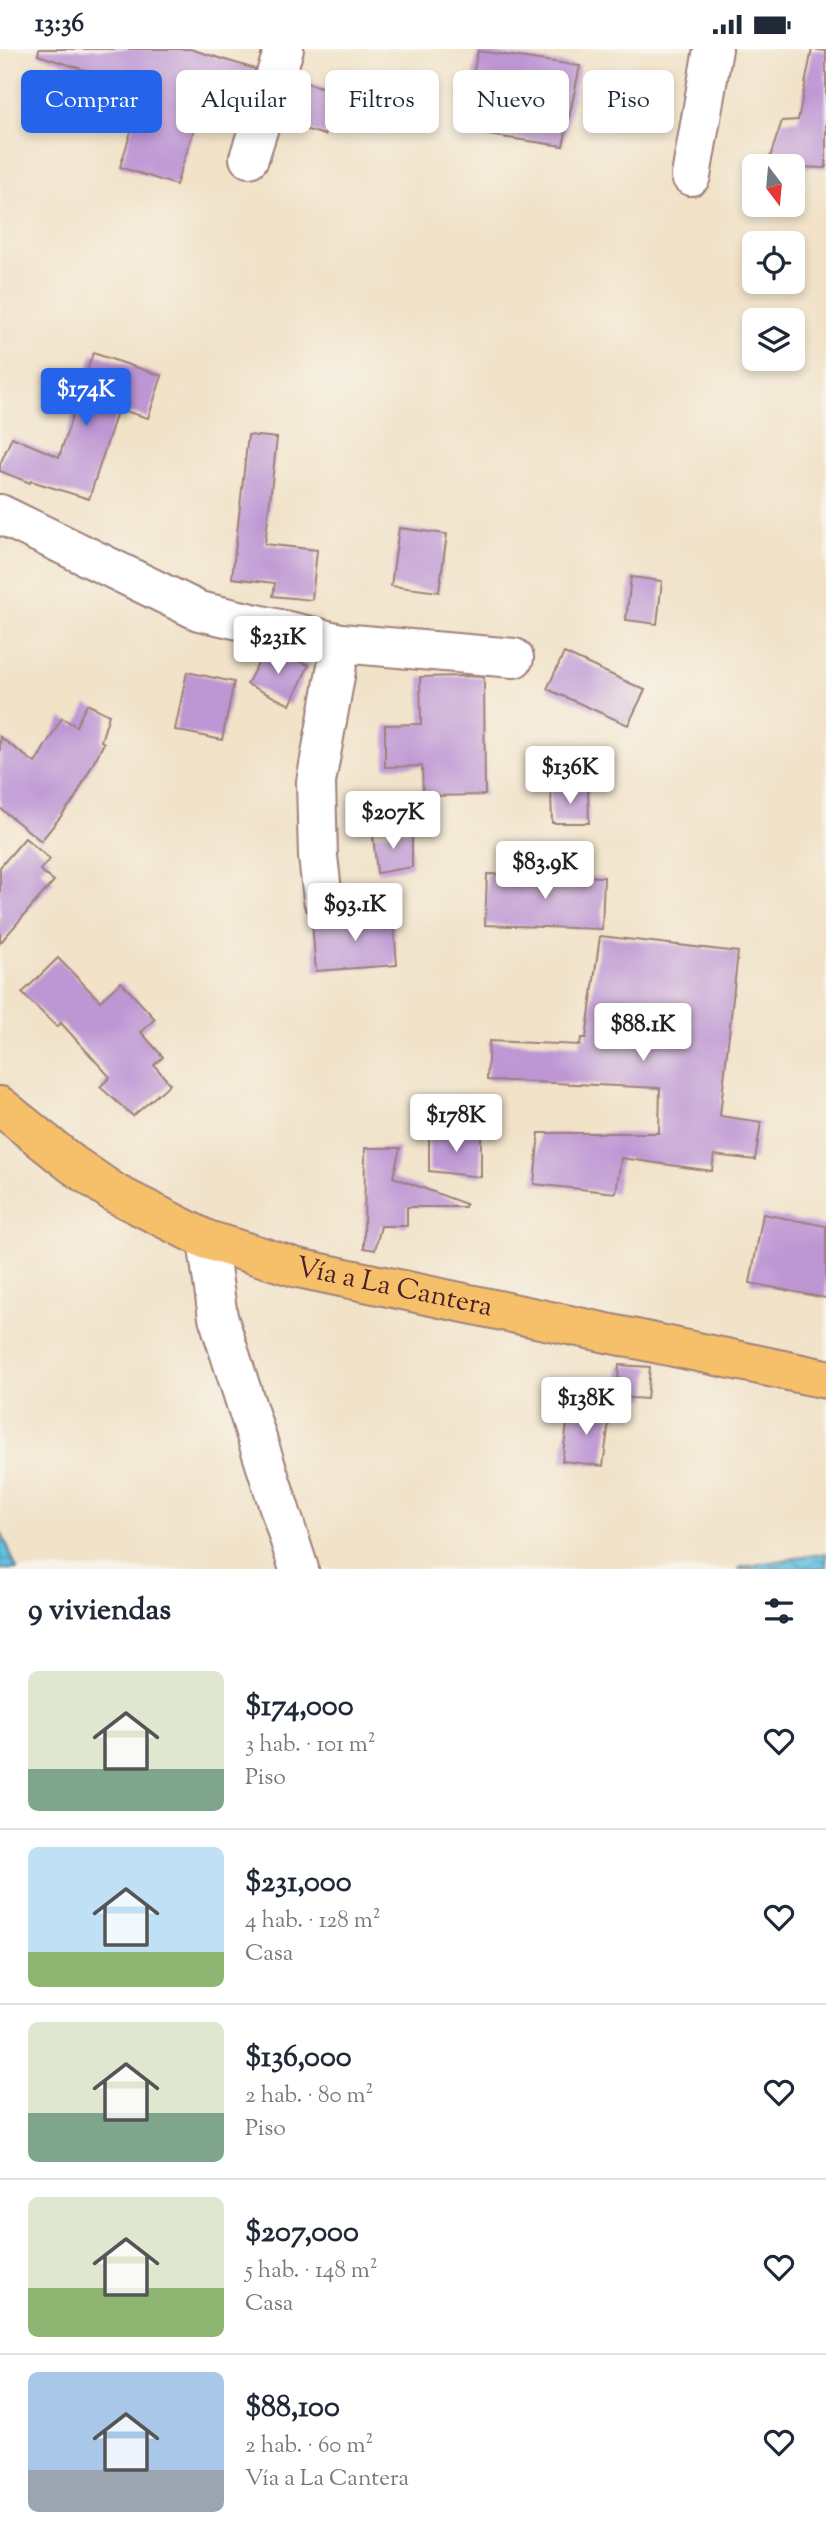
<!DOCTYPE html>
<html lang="es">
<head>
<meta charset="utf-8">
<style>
  :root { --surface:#fff; --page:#f2f2f3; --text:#1f2937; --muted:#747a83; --line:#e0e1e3; --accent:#2563eb }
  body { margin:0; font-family:"Sorts Mill Goudy",serif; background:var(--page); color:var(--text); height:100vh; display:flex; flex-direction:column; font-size:26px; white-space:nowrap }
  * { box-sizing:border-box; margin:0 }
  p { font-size:23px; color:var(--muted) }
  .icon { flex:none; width:38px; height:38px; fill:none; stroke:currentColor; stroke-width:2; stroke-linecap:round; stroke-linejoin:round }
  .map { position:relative; height:1520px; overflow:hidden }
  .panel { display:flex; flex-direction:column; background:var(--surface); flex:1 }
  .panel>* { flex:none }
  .hud { position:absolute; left:21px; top:21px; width:784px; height:63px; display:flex; gap:14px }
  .needle { width:46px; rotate:164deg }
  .tools { position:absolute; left:742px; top:105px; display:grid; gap:14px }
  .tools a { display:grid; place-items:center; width:63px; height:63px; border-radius:10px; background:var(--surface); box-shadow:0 4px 10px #0003; font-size:35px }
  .price { position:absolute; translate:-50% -60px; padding:0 16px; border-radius:7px; background:#fff; color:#222; font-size:23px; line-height:46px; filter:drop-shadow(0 2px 4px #0008) }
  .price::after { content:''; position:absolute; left:50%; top:42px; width:21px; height:16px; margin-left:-10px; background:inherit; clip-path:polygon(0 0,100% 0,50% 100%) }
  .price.active { background:var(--accent); color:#fff }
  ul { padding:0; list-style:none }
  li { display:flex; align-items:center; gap:21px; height:175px; padding:0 28px }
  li+li { border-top:2px solid var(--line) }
  li span { display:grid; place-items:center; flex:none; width:196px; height:140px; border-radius:10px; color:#555 }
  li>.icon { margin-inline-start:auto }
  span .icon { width:84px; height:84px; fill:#fffc; stroke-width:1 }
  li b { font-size:30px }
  h2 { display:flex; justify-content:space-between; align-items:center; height:84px; padding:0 28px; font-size:30px }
  .chip { padding:0 24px; border-radius:10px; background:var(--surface); box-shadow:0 4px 10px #0003; font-size:24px; line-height:63px }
  .chip.active { background:var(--accent); color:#fff }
  .status { display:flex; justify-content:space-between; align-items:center; height:49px; padding:0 35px; background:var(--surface); direction:ltr }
  .status svg { height:19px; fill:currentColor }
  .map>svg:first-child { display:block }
  .water { fill:url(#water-waves); stroke:#567085; stroke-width:2 }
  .building { fill:#bd96d4 }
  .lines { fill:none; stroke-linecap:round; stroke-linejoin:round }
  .minor-casing { stroke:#9e807a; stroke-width:42 }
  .major-casing { stroke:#9e807a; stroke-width:42 }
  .minor { stroke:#fff; stroke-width:38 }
  .major { stroke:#f6c06b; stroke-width:38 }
  .labels { text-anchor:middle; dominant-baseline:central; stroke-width:5; stroke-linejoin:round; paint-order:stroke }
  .street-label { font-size:28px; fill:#4a1f2b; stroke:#f7f3e8 }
</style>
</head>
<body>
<div class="status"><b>13:36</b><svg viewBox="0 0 49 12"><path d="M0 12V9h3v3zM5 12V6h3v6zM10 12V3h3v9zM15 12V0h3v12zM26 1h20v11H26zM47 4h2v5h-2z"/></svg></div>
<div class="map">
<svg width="826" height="1520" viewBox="0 0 826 1520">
  <defs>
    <pattern id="water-waves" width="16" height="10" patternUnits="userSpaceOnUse" patternTransform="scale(1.75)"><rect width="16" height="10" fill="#61c0df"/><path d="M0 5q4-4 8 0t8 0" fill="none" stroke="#529bb5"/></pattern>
  </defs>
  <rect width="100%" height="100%" fill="#f7f3e8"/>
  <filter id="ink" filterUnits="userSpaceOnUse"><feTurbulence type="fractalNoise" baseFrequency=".0143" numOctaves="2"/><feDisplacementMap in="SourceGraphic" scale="14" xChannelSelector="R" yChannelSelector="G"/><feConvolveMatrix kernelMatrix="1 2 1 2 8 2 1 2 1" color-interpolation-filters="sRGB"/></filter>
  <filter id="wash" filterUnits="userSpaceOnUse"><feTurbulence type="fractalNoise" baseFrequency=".00686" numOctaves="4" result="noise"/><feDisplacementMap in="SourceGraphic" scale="28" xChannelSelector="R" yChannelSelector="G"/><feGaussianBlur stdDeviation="1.57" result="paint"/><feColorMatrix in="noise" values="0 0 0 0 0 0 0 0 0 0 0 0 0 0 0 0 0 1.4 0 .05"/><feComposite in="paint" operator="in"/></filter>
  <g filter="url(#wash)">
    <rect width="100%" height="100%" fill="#f1e2c8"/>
    <g class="water">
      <path d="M0,1483L3,1487L17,1520H0Z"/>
      <path d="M826,1504V1520H738L742,1518Z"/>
    </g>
    <g id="blocks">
      <g class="building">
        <path d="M39,0H190L255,20L241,61L230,58L226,70L200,62L176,136L120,118L144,40L38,6Z"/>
        <path d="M812,0L826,2V119L767,117L782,72L798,71Z"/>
        <path d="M478,2L580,17L563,97L461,82Z"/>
        <path d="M297,31L338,43L325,86L283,74Z"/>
        <path d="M93,304L162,327L148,369L118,360L89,450L31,432L30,434L0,422V415L12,388L59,408Z"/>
        <path d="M248,386L277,389L265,495L317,501L312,551L273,547L275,534L232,529Z"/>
        <path d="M399,479L447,485L439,543L391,537Z"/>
        <path d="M631,528L662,532L657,575L626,571Z"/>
        <path d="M266,599L309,616L290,656L247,635Z"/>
        <path d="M564,604L645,641L628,676L547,640Z"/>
        <path d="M187,623L234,633L222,691L175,681Z"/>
        <path d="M463,627L484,628L485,746L423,747L422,717L385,718V676L421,675L420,628Z"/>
        <path d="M87,655L109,666L101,692L104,694L74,751L41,792L0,759V688L35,714L62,669L76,677Z"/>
        <path d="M588,739L589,774H552L551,740Z"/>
        <path d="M412,781V818L377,824L373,786Z"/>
        <path d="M25,789L50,810L40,821L54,832L0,894V818Z"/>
        <path d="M487,825L604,828L602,880L485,876Z"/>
        <path d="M393,866L397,916L316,922L312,873Z"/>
        <path d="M600,887L738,903L720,1067L761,1073L755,1111L714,1106L712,1122L621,1109L616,1144L534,1135L539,1084H659L660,1039L487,1031L489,992L580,996L581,989H586Z"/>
        <path d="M58,909L100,952L121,933L155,970L141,983L163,1008L154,1016L170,1035L133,1067L100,1038L110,1028L61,974L57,978L22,944Z"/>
        <path d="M429,1084H481V1128L429,1122Z"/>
        <path d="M365,1099H400L393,1128L466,1155L465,1158H407V1177H381L375,1201L364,1199Z"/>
        <path d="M763,1165L826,1177V1249L750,1234Z"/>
        <path d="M619,1316L650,1318L647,1350L617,1348Z"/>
        <path d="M569,1360L610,1365L603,1417L562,1412Z"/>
      </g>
    </g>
  </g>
  <g filter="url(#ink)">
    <use href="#blocks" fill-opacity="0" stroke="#9e807a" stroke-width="2"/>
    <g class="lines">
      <g class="minor-casing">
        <g id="minor">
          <path d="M249,109L284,0"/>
          <path d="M691,127L713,0"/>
          <path d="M0,465L199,562L341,594L514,609"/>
          <path d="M323,850L318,808L316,733L341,594"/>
          <path d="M207,1191L218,1268L299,1520"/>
        </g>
      </g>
      <g class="major-casing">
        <g id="major">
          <path id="s1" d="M0,1057L72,1115L116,1145L207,1191L298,1219L826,1330"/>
        </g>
      </g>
      <use href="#minor" class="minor"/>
      <use href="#major" class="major"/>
    </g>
  </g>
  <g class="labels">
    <g class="street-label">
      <text stroke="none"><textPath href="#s1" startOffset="441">Vía a La Cantera</textPath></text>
    </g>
  </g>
</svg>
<div class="tools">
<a><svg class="needle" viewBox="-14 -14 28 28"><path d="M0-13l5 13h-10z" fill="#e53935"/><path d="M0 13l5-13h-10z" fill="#747a83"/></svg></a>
<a><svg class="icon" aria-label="locate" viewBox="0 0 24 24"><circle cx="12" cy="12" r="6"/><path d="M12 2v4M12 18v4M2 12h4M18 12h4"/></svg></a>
<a><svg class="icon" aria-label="layers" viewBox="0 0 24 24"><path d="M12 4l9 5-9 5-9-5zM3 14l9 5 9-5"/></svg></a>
</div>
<b class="price active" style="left:86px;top:379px">$174K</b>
<b class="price" style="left:278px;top:627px">$231K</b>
<b class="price" style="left:570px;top:757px">$136K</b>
<b class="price" style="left:393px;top:802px">$207K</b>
<b class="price" style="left:545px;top:852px">$83.9K</b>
<b class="price" style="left:355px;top:894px">$93.1K</b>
<b class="price" style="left:643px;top:1014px">$88.1K</b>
<b class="price" style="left:456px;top:1105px">$178K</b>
<b class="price" style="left:586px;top:1388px">$138K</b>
<div class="hud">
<a class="chip active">Comprar</a>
<a class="chip">Alquilar</a>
<a class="chip">Filtros</a>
<a class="chip">Nuevo</a>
<a class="chip">Piso</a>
</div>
</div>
<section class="panel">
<h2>9 viviendas<svg class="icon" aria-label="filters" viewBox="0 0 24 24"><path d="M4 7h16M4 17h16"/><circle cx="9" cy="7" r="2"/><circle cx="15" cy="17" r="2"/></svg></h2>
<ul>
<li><span style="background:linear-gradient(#dfe7d0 70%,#7fa58c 0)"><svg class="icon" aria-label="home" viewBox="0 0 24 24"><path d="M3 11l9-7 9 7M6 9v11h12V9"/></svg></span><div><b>$174,000</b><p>3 hab. · 101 m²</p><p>Piso</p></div><svg class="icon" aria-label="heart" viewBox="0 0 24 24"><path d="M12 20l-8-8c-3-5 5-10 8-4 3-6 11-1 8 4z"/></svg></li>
<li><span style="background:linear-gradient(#bfe0f5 75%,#8fb573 0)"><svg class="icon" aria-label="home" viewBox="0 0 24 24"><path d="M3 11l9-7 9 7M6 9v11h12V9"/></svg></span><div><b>$231,000</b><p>4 hab. · 128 m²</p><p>Casa</p></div><svg class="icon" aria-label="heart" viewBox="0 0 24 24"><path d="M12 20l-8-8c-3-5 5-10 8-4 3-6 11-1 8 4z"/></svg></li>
<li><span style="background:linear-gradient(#dfe7d0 65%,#7fa58c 0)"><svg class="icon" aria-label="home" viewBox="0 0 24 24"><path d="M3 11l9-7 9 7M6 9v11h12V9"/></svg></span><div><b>$136,000</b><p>2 hab. · 80 m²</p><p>Piso</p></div><svg class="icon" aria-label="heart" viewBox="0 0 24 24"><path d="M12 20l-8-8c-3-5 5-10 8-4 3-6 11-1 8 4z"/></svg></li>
<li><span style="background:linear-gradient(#dfe7d0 65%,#8fb573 0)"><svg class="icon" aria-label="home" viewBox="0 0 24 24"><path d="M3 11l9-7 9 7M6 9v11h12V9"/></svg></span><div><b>$207,000</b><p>5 hab. · 148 m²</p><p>Casa</p></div><svg class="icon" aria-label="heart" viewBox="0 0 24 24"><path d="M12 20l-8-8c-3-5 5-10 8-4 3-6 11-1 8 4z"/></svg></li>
<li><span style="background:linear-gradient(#a9c7e8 70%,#9aa5b1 0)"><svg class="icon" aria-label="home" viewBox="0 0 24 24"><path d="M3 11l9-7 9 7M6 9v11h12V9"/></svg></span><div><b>$88,100</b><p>2 hab. · 60 m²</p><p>Vía a La Cantera</p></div><svg class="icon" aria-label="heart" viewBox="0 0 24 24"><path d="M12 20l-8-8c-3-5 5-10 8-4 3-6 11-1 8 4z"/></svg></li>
</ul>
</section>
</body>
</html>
